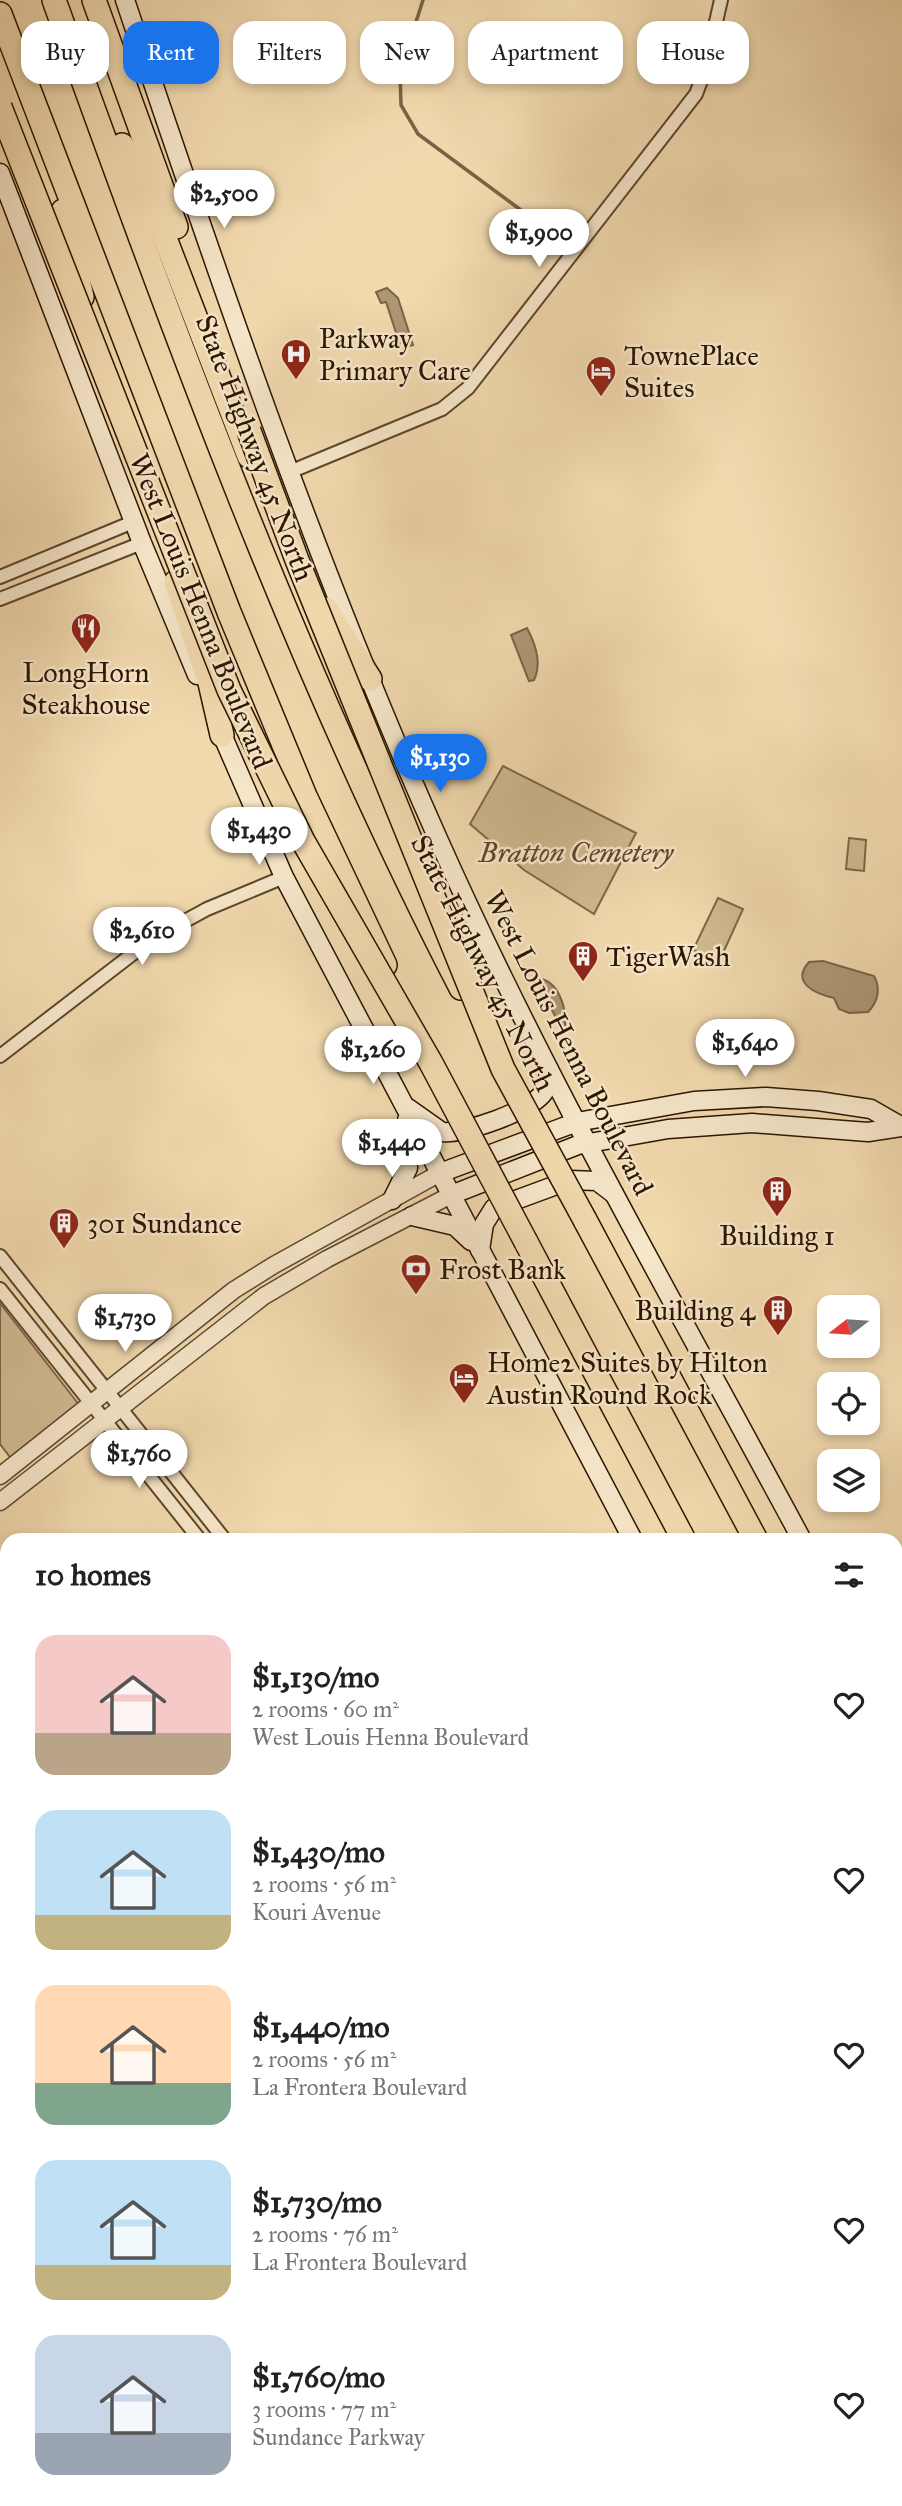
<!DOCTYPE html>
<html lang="en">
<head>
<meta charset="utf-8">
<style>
  :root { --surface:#fff; --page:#f6f6f6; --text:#222; --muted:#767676; --accent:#1a73e8 }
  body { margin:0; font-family:"IM FELL Great Primer",serif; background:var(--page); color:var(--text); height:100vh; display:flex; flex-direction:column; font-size:26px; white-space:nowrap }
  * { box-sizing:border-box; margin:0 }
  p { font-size:23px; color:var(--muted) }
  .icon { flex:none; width:38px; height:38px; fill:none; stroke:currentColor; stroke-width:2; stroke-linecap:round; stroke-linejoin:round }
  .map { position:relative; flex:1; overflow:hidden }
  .sheet { position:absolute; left:0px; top:1533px; width:903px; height:973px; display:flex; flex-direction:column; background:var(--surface); border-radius:21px 21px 0 0; box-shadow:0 4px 10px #0003 }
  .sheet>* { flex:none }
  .guide { position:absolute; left:21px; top:21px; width:861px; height:63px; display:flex; gap:14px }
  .needle { width:46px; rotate:253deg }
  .controls { position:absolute; left:817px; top:1295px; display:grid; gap:14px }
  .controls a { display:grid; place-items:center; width:63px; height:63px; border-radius:14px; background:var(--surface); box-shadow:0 4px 10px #0003; font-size:35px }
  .price { position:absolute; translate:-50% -60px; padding:0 16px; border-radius:24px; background:#fff; color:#222; font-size:23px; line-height:46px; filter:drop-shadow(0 2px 4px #0008) }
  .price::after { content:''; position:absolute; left:50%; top:42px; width:21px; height:16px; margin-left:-10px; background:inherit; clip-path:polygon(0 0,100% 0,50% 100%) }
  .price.selected { background:var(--accent); color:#fff }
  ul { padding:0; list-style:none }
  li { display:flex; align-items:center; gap:21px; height:175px; padding:0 35px }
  li span { display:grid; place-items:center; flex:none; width:196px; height:140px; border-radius:21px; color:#555 }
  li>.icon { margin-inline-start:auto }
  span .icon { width:84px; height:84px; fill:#fffc; stroke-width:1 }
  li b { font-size:30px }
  h2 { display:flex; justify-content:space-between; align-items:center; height:84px; padding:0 35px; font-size:30px }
  .pill { padding:0 24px; border-radius:21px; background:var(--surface); box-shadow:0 4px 10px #0003; font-size:24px; line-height:63px }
  .pill.selected { background:var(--accent); color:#fff }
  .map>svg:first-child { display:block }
  .green { fill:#d0b991; stroke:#7e6748; stroke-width:2 }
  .water { fill:#ae9774; stroke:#7a6346; stroke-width:2 }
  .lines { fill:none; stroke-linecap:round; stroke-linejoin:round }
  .stream { stroke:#7a6346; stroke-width:3.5 }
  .minor-casing { stroke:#5d462c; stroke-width:16 }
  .tertiary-casing { stroke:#5d462c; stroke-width:19 }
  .secondary-casing { stroke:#2b1500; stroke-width:21 }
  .motorway-casing { stroke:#2b1500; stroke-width:26 }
  .minor { stroke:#f7e7cb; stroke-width:12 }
  .tertiary { stroke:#f7e7cb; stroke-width:16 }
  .secondary { stroke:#f7e7cb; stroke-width:18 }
  .motorway { stroke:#f2daaf; stroke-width:23 }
  .motorway-bridge-casing { stroke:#2b1500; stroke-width:26; stroke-linecap:butt }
  .motorway-bridge { stroke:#f2daaf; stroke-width:23 }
  .labels { text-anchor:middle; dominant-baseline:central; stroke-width:5; stroke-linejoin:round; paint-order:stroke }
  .poi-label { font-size:28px; fill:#2b1500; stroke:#f7e7cb; text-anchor:start }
  .street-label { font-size:28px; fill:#2b1500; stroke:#f7e7cb }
  .park-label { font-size:28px; font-style:italic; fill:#5d462c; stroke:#f7e7cb }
</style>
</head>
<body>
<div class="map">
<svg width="902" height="2506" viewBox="0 0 902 2506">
  <rect width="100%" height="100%" fill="#f2daaf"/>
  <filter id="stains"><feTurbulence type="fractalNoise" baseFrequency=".00286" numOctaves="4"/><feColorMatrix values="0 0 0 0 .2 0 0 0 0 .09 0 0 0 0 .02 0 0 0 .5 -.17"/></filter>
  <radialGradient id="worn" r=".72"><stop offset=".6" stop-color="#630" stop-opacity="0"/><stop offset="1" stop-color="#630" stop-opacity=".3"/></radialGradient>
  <g class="green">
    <path d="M503,766L636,833L594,914L524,870L470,824Z"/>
    <path d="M849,838L866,840L864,871L846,869Z"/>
    <path d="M718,898L743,909L719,962L693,950Z"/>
    <path d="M0,1303L80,1406L13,1461L0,1444Z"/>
  </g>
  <g class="water">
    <path d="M387,288L398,298L413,345L401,348L386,302L381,303L376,292Z"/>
    <path d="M527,628C535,643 542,664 534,680L529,681L511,635Z"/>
    <path d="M823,961L874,976C881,988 878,1002 868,1012L849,1013L839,1009L834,998C816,994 790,983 809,962Z"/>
    <path d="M536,978C559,979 567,1009 565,1028H561Z"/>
  </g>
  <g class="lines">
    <path class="stream" d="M423,0L400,72L401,105L418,134L560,239"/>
    <g class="minor-casing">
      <g id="minor">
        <path d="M292,471L442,409L468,388L696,94L705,70L721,0"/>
        <path d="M0,577L133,522"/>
        <path d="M0,599L142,543"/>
        <path d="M0,1056L152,939L207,909L284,877"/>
        <path d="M0,1256L225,1540"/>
        <path d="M0,1289L200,1540"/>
      </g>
    </g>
    <g class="tertiary-casing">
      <g id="tertiary">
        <path d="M0,1476L234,1290L274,1265L440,1173"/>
        <path d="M0,1502L264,1296L327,1259L451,1195"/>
        <path d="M0,2167L7,2175"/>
        <path d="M0,2196L7,2204"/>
        <path d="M276,2499L284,2506"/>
        <path d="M294,2499L301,2506"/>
      </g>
    </g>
    <g class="secondary-casing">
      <g id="secondary">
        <path d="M125,0C220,283 317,568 439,841C546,1081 678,1309 802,1540"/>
        <path d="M0,173L142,543L197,675"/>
        <path d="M217,723L284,877L633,1540"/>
        <path d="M408,1108L442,1132C465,1134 531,1111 544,1092C549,1085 548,1077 549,1070"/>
        <path d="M440,1173L577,1122L694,1101L766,1097L818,1101L871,1109L902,1127"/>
        <path d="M451,1195L578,1145L668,1129L752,1123L868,1132L902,1127"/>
        <path d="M392,1200L408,1168L407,1120"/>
        <path d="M412,1216L455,1226L471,1241"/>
        <path d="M480,1250L484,1224L494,1208L570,1180L597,1181L614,1194"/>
        <path d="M896,2034L902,2045"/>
        <path d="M896,2488L902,2486"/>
        <path d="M848,2506L867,2499"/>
      </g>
    </g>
    <g class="motorway-casing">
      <g id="motorway">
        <path d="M54,0C175,335 297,672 461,988"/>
        <path d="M94,0L176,227"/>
        <path d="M0,14L229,612L305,796L385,965"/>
        <path d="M122,145L156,215L249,456"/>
        <path d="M63,211L82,297"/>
        <path d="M176,582L210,683L222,735"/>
        <path d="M326,609L370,679"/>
        <path d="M585,1220L756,1540"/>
        <path d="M526,1242L684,1540"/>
        <path d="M896,1716L902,1727"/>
        <path d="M896,1803L902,1814"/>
        <path d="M896,1939L902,1950"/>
      </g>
    </g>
    <use href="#minor" class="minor"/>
    <use href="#tertiary" class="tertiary"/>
    <use href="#secondary" class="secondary"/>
    <use href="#motorway" class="motorway"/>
    <g class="motorway-bridge-casing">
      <g id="motorway-bridge">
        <path d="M0,107L229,690L303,841L431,1063L526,1242"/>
        <path d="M249,431L297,560L503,1069L585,1220"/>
      </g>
    </g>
    <use href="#motorway-bridge" class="motorway-bridge"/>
  </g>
  <defs>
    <g id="hospital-pin" transform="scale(1.575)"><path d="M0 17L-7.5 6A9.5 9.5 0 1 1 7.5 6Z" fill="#8f2418" stroke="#f7e7cb"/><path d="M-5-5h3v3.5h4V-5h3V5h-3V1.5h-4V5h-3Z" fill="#fff"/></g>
    <g id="hotel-pin" transform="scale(1.575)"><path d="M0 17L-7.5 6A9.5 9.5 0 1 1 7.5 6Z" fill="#8f2418" stroke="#f7e7cb"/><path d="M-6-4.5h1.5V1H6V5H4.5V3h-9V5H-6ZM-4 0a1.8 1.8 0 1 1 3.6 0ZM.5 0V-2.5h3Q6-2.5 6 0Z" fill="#fff"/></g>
    <g id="restaurant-pin" transform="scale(1.575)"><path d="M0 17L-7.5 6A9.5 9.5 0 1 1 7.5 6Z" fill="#8f2418" stroke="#f7e7cb"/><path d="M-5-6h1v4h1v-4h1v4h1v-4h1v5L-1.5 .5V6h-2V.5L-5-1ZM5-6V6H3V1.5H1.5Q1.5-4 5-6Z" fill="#fff"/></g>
    <g id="building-pin" transform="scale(1.575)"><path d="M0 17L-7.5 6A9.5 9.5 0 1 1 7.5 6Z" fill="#8f2418" stroke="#f7e7cb"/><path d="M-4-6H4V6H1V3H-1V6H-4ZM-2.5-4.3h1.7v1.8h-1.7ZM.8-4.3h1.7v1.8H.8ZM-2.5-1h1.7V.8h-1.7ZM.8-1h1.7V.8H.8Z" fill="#fff"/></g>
    <g id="bank-pin" transform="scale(1.575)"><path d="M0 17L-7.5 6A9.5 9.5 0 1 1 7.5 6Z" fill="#8f2418" stroke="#f7e7cb"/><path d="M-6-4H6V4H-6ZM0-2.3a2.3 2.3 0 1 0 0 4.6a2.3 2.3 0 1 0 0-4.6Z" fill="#fff"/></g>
  </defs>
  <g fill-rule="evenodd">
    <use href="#hospital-pin" x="296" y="354"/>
    <use href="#hotel-pin" x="601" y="371"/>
    <use href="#restaurant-pin" x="86" y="628"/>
    <use href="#building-pin" x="583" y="956"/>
    <use href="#building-pin" x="777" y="1191"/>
    <use href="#building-pin" x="64" y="1223"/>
    <use href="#bank-pin" x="416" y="1269"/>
    <use href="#building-pin" x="778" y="1310"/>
    <use href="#hotel-pin" x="464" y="1378"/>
  </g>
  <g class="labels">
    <g class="poi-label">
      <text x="319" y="338">Parkway<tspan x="319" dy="32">Primary Care</tspan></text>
      <text x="624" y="355">TownePlace<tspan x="624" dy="32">Suites</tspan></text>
      <text x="86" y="672" text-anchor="middle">LongHorn<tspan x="86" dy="32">Steakhouse</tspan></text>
      <text x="606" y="956">TigerWash</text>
      <text x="87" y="1223">301 Sundance</text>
      <text x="777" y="1235" text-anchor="middle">Building 1</text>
      <text x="439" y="1269">Frost Bank</text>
      <text x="755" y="1310" text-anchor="end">Building 4</text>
      <text x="487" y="1362">Home2 Suites by Hilton<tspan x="487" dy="32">Austin Round Rock</tspan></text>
    </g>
    <g class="street-label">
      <text transform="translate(255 448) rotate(69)">State Highway 45 North</text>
      <text transform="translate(201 611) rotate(68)">West Louis Henna Boulevard</text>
      <text transform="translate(483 963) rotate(63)">State Highway 45 North</text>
      <text transform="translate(569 1043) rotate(63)">West Louis Henna Boulevard</text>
    </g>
    <g class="park-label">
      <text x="576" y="852">Bratton Cemetery</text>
    </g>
  </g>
  <rect width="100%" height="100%" filter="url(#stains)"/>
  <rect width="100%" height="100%" fill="url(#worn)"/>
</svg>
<div class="controls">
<a><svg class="needle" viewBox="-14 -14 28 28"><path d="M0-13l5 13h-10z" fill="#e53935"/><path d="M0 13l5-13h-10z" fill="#767676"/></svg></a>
<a><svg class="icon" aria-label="locate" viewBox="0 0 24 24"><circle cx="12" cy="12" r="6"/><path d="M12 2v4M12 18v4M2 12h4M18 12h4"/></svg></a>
<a><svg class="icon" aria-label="layers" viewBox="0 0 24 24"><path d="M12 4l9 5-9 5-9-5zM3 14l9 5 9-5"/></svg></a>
</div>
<b class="price" style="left:224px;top:230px">$2,500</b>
<b class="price" style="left:539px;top:269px">$1,900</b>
<b class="price selected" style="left:440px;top:794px">$1,130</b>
<b class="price" style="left:259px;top:867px">$1,430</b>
<b class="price" style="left:142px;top:967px">$2,610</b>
<b class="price" style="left:745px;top:1079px">$1,640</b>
<b class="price" style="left:373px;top:1086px">$1,260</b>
<b class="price" style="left:392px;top:1179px">$1,440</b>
<b class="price" style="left:125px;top:1354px">$1,730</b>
<b class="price" style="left:139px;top:1490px">$1,760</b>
<div class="guide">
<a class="pill">Buy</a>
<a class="pill selected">Rent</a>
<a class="pill">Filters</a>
<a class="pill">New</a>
<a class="pill">Apartment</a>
<a class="pill">House</a>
</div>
<section class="sheet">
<h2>10 homes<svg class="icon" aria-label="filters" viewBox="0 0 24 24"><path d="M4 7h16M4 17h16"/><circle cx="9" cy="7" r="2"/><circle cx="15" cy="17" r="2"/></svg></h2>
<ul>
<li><span style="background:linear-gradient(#f6c9c9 70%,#b9a48a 0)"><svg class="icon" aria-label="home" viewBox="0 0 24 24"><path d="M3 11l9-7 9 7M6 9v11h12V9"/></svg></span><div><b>$1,130/mo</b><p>2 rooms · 60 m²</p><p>West Louis Henna Boulevard</p></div><svg class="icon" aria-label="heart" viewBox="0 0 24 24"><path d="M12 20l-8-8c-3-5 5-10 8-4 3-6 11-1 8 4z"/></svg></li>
<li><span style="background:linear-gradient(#bfe0f5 75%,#c2b280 0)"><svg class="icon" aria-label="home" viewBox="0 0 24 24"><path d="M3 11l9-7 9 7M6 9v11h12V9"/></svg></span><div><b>$1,430/mo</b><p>2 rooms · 56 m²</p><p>Kouri Avenue</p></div><svg class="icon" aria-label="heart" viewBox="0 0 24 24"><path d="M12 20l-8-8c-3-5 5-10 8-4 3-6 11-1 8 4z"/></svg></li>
<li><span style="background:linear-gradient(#ffd9b3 70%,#7fa58c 0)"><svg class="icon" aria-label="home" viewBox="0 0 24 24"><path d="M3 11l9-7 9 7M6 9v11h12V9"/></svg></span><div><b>$1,440/mo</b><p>2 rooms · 56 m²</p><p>La Frontera Boulevard</p></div><svg class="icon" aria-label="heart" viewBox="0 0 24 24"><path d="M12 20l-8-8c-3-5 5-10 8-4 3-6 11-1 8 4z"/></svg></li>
<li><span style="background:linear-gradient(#bfe0f5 75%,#c2b280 0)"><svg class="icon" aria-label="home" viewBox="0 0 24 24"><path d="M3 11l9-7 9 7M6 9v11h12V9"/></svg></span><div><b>$1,730/mo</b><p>2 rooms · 76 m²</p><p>La Frontera Boulevard</p></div><svg class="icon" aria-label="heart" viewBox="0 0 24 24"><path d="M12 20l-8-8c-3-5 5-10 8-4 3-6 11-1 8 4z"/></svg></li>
<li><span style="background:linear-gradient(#c9d6e8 70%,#9aa5b1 0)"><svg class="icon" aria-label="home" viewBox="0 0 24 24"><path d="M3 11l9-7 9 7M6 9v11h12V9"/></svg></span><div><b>$1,760/mo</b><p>3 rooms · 77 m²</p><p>Sundance Parkway</p></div><svg class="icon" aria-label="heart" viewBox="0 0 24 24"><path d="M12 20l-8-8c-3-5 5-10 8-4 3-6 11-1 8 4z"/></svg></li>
</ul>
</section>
</div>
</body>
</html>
